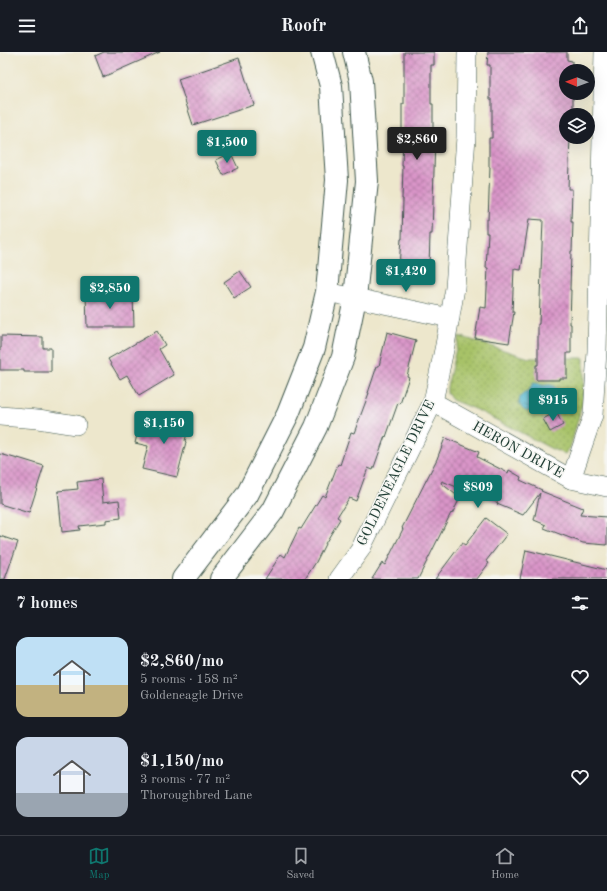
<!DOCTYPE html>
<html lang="en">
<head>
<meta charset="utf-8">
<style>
  :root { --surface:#171b24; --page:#20242c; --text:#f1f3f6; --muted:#9ea1a6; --line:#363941; --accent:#0f766e }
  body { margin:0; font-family:"Old Standard TT",serif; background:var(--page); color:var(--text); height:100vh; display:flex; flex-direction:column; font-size:15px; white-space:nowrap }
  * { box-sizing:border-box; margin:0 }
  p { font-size:13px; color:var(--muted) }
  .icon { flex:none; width:22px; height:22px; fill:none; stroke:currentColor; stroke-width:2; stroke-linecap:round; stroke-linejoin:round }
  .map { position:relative; height:527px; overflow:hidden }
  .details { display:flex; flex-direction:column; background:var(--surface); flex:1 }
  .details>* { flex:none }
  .needle { width:26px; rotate:271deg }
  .buttons { position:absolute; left:559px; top:12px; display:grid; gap:8px }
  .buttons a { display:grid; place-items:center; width:36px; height:36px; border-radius:50%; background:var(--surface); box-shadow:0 4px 16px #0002; font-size:20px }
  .price { position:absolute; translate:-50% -34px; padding:0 9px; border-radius:4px; background:var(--accent); color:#fff; font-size:13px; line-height:26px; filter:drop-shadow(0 1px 2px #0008) }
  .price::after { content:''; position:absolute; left:50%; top:24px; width:12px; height:9px; margin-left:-6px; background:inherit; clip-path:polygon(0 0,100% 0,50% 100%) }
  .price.current { background:#222; color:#fff }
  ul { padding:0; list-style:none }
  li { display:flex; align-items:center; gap:12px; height:100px; padding:0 16px }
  li span { display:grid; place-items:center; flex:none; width:112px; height:80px; border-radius:12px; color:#555 }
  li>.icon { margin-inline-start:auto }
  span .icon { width:48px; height:48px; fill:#fffc; stroke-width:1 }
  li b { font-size:17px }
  h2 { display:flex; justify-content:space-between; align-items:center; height:48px; padding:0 16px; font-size:17px }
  header { display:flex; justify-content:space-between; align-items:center; height:52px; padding:0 16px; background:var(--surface); font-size:18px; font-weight:800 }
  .dock { display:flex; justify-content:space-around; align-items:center; height:56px; border-top:1px solid var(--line); background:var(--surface); font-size:11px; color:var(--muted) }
  .dock a { display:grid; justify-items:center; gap:2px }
  .dock .current { color:var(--accent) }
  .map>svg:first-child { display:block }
  .park { fill:url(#park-dots); stroke:#63804e }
  .water { fill:url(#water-ripples); stroke:#367880 }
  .building { fill:url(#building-cross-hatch) }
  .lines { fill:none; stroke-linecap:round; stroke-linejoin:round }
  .minor-casing { stroke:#3e564b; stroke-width:20 }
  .major-casing { stroke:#3e564b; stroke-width:24 }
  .minor { stroke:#fff; stroke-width:19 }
  .major { stroke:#fff; stroke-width:22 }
  .labels { text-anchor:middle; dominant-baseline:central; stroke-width:3; stroke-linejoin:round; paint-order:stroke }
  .street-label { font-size:14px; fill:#1f3d34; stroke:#f6f6f2 }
</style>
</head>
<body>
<header><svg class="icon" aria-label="menu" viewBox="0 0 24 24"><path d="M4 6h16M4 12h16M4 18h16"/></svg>Roofr<svg class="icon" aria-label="share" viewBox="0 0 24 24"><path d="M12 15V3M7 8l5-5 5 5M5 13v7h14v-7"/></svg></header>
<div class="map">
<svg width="607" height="527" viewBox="0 0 607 527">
  <defs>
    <pattern id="park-dots" width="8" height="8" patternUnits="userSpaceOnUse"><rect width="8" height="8" fill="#a7c268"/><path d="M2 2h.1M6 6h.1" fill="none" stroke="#879f56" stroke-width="1.8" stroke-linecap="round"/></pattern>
    <pattern id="water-ripples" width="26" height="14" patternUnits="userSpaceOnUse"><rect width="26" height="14" fill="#4eb4cd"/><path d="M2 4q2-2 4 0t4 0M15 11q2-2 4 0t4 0" fill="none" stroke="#4094a7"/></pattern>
    <pattern id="building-cross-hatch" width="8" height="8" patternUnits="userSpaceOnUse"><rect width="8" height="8" fill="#d994c8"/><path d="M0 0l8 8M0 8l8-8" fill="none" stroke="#af7aa3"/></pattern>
  </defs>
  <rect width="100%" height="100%" fill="#f6f6f2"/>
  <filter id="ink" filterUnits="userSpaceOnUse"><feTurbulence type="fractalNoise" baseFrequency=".025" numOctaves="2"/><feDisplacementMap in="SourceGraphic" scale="8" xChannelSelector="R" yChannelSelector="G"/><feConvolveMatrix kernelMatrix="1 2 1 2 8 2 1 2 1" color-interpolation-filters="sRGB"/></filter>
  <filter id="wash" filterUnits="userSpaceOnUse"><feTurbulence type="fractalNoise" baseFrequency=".012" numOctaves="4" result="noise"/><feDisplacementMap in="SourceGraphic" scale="16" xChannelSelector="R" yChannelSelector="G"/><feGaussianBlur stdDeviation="0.9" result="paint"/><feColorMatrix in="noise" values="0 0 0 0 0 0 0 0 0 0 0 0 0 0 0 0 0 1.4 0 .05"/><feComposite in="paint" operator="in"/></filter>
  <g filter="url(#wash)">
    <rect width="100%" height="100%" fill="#ede7cc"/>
    <path class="park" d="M459,284L529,306H584V331L582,352L573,386L570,396L565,402L552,397L479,359L452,348L447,341V335Z"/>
    <path class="water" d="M533,331C537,331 539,333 542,333C546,334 549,332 551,333C556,334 560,341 556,345C552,348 545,347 541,350C537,353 535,358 529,359C522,360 516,350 521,344C522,342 526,341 528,339C530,337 532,334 533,331Z"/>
    <g id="blocks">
      <g class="building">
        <path d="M104,0H160L103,25L95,4Z"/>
        <path d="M404,0H434V13H431V52H433V86H435L432,182H430L429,216L399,215L401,187H402L403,147H402L403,114H402L403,81H402V52H404Z"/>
        <path d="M488,0H567V8L572,9V19H566V41H573V60H566V85H570L568,137H572L571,170H573L572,199H571L570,238H571L570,272H571V301H567V326H559V328H536V313H538V272H539L543,168L529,167L521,218L514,217L512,260H514L509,291L475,286L480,255L486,256L488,216H486L488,181H486V168H488L490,115H489V86H492V47H490V13H487Z"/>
        <path d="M239,6L254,53L193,73L178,27Z"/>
        <path d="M231,101L238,116L223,123L216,108Z"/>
        <path d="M240,219L251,235L234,246L224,230Z"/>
        <path d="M86,242H133L134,275H87Z"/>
        <path d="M157,279L165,293L159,297L174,323L139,344L127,323L120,327L108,307Z"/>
        <path d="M387,280L416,288L407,324L409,325L400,352L398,351L386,385L385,384L373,418L368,416L356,449L349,446L337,465L340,467L326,490L316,510L305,527H265L281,502L285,505L299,476L301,477L322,443L325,445L338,412L340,413L351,380L354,381L369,341H368L377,314H379Z"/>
        <path d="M1,284L43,285V296H51V320H24V318H0V296H1Z"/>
        <path d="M556,360L563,373L550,380L543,367Z"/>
        <path d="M167,362L190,368L185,389L186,390L177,425L142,417L148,394L135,391L140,371L163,377Z"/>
        <path d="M445,386L479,400L477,405L508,421L509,418L521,425L520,428L542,438L541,439L583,456L580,463L607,465V493L583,491L544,476L546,473L534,468L540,441L523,463L497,452L498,451L465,434L464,438L442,429L441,431L460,446L452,462L451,461L418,527H372L382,511L385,513L403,477L402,476L437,407Z"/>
        <path d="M0,402L18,407V406L44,414L29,461L0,452Z"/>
        <path d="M101,427L103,450L119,448L121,466L106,468V471L79,474L80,478L62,480L58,439L78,437L77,430Z"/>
        <path d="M486,466L507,482L486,509L489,511L477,527H435L462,491L465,493Z"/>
        <path d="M0,484L18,490L5,527H0Z"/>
        <path d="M526,498L607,518V527H520Z"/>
      </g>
    </g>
  </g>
  <g filter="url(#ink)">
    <use href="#blocks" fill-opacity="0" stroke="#3e564b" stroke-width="1"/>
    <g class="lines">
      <g class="minor-casing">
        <g id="minor">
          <path d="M327,240L450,266"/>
          <path d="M433,350L571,427L607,435"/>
          <path d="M0,364L38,367L76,373"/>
          <path d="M571,427L593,363L597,299L604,0"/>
          <path d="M339,527L360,498L433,350L445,293L455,236L466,85L467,0"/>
        </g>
      </g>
      <g class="major-casing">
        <g id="major">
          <path d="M183,527L247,443L288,362L314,296L327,240L337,128L331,34L322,0"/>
          <path d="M221,527L273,459L316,375L343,305L355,246L367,129L361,29L354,0"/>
        </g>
      </g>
      <use href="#minor" class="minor"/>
      <use href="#major" class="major"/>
    </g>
  </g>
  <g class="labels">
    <g class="street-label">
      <text transform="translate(518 398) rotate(29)">HERON DRIVE</text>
      <text transform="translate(396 421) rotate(-64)">GOLDENEAGLE DRIVE</text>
    </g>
  </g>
</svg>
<div class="buttons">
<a><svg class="needle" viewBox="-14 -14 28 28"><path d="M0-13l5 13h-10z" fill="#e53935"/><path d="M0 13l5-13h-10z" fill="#9ea1a6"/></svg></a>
<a><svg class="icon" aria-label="layers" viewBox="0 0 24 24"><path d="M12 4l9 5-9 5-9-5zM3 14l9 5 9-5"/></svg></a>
</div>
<b class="price current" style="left:417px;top:109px">$2,860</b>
<b class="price" style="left:227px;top:112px">$1,500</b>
<b class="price" style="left:406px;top:241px">$1,420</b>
<b class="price" style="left:110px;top:258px">$2,850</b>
<b class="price" style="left:553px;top:370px">$915</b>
<b class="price" style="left:164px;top:393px">$1,150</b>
<b class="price" style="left:478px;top:457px">$809</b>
</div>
<section class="details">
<h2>7 homes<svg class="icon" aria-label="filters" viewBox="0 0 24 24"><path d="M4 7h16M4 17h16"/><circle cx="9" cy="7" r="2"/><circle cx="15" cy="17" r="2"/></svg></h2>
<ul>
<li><span style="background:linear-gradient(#bfe0f5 60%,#c2b280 0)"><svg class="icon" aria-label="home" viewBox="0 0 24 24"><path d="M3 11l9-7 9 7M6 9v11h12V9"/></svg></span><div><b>$2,860/mo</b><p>5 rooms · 158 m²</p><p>Goldeneagle Drive</p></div><svg class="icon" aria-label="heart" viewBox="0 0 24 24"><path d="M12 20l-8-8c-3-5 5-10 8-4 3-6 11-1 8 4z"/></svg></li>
<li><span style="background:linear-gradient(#c9d6e8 70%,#9aa5b1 0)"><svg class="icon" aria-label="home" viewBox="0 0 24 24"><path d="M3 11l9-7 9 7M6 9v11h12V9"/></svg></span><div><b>$1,150/mo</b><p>3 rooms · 77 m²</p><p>Thoroughbred Lane</p></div><svg class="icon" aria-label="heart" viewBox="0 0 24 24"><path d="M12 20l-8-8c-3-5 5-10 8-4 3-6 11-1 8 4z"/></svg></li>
</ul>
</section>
<nav class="dock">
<a class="current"><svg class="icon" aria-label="map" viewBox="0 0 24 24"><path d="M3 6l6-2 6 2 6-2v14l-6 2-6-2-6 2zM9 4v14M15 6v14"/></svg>Map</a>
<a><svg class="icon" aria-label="saved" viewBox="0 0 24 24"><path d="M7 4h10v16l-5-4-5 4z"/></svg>Saved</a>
<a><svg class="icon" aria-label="home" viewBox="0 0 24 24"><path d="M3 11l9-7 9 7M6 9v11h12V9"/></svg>Home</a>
</nav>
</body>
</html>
